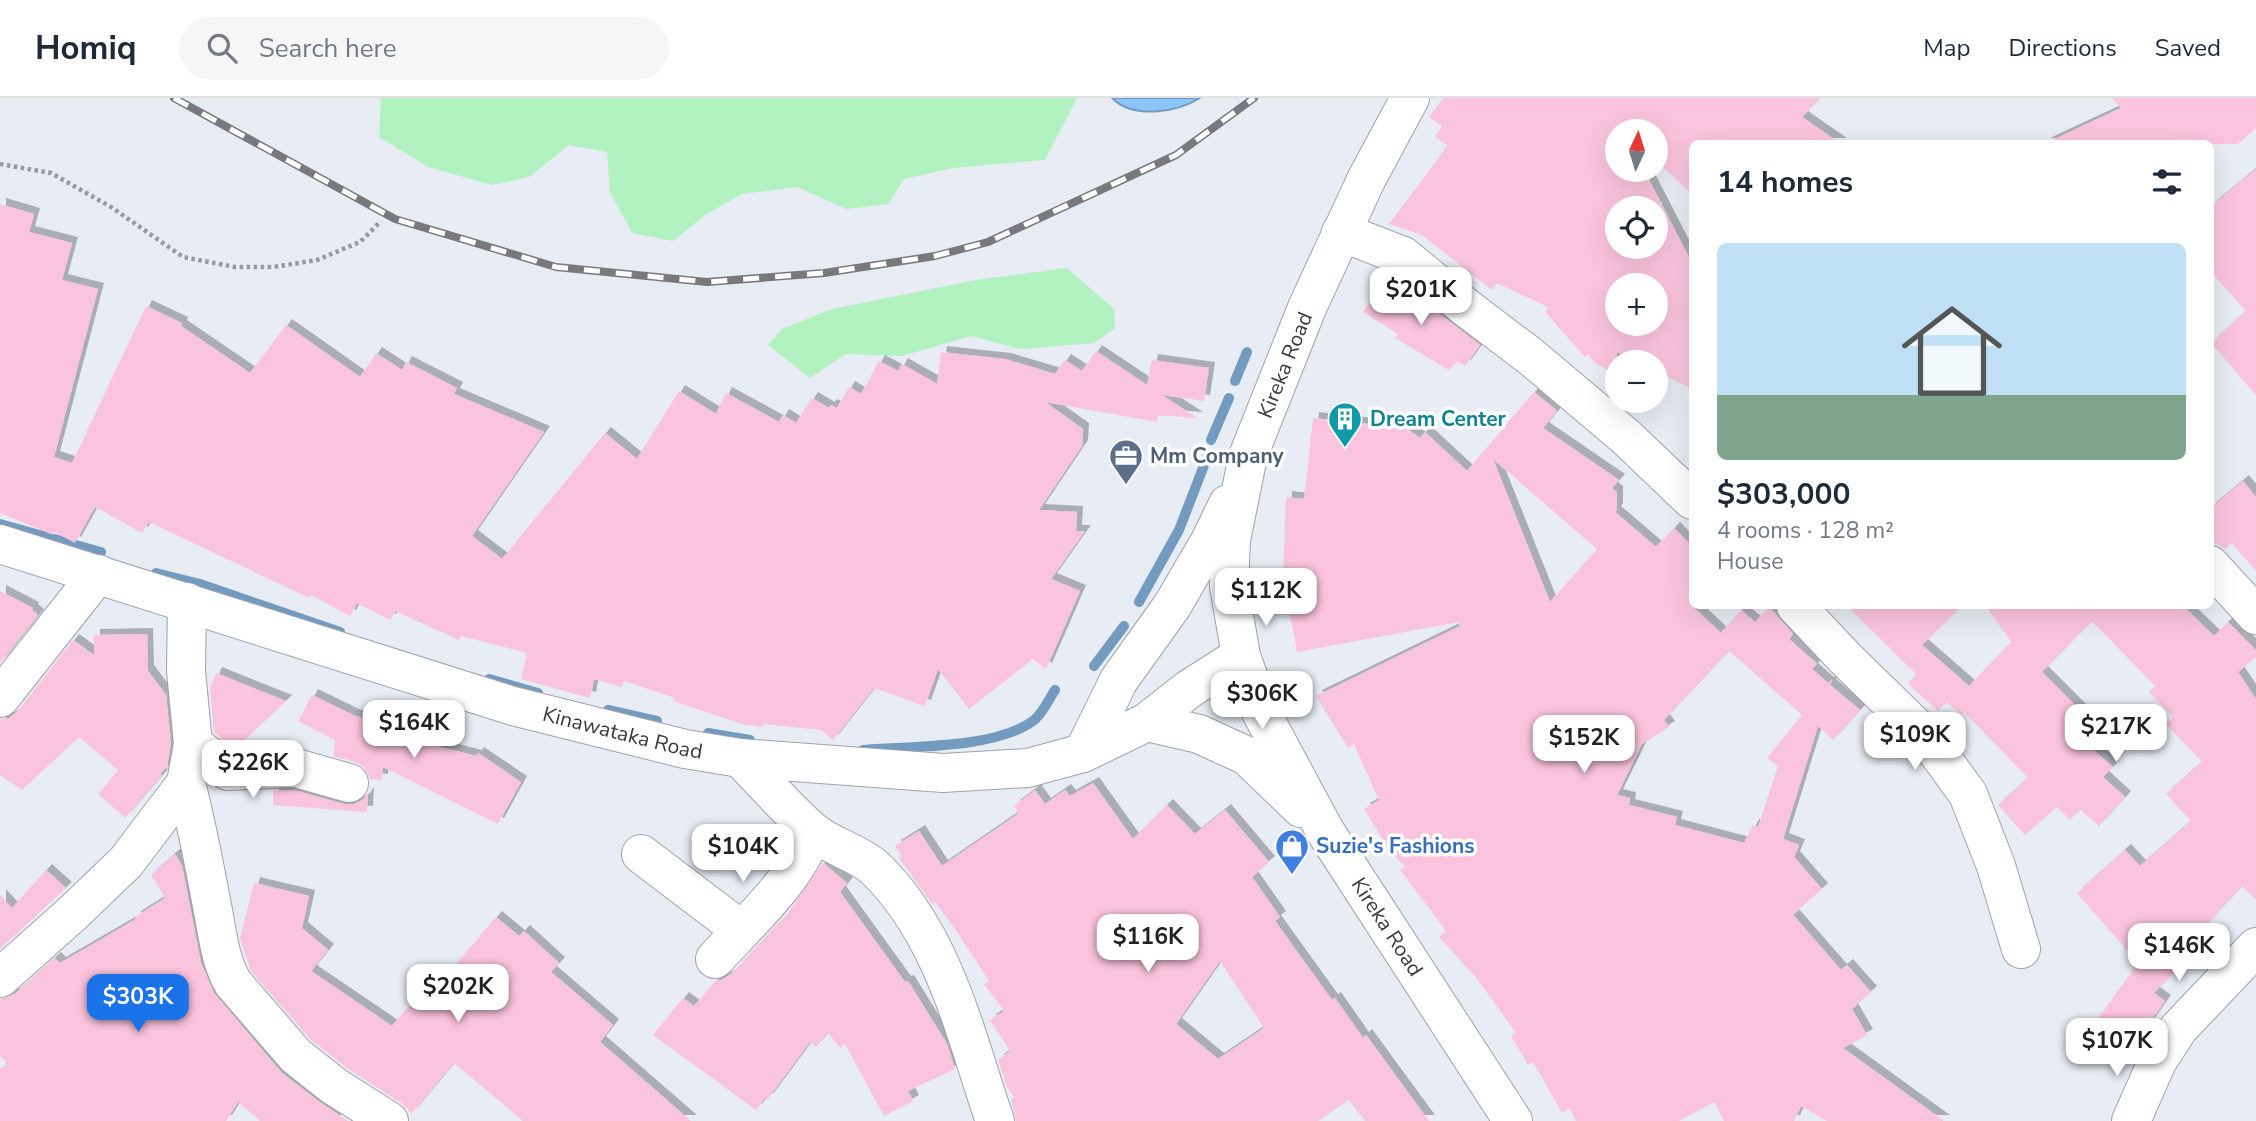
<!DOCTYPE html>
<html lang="en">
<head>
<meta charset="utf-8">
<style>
  :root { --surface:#fff; --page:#f6f6f7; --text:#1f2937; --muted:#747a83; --line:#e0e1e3; --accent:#1a73e8 }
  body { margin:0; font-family:"Nunito Sans",sans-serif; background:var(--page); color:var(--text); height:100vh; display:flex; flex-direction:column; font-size:26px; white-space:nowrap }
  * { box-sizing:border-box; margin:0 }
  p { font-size:23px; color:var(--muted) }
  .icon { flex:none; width:38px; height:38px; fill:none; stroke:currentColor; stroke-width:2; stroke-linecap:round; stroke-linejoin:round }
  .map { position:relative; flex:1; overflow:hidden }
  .drawer { position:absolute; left:1689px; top:42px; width:525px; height:469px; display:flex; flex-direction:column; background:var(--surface); border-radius:10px; box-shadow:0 7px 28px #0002 }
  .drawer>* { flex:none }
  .needle { width:46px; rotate:4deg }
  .controls { position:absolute; left:1605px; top:21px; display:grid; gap:14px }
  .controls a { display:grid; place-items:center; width:63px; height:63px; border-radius:50%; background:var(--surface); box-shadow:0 7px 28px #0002; font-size:35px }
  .price { position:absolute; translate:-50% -60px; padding:0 16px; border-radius:14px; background:#fff; color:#222; font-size:23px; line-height:46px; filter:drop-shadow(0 2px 4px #0008) }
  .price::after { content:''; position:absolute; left:50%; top:42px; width:21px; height:16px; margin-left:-10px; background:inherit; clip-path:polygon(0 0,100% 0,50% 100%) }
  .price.on { background:var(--accent); color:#fff }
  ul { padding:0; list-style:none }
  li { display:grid; align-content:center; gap:14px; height:371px; padding:0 28px }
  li+li { border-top:2px solid var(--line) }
  li span { display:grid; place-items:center; height:217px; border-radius:10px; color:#555 }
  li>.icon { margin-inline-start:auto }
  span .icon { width:126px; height:126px; fill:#fffc; stroke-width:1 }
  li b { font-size:30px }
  h2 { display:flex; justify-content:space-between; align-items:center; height:84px; padding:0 28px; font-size:30px }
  header { display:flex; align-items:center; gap:42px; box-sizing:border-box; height:98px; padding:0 35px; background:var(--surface); border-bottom:2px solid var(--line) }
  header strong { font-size:33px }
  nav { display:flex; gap:38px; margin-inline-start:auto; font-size:24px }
  .search { width:490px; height:63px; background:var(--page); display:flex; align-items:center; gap:18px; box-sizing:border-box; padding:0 24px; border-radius:38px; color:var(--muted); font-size:26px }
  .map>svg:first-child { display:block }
  .green { fill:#b2f1c0 }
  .water { fill:#8cc4f8; stroke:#739bc0; stroke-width:2 }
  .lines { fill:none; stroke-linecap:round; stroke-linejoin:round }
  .stream { stroke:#739bc0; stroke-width:10 }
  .building { fill:#fbc4de; fill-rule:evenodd; filter:url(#shadow) }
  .street-casing { stroke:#9fa3aa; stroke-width:40 }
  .secondary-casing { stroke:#9fa3aa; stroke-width:40 }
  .path { stroke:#96999e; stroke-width:4.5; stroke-dasharray:3.5 3.5; stroke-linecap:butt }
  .street { stroke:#fff; stroke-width:38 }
  .secondary { stroke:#fff; stroke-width:38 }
  .rail-casing { stroke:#77797e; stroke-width:8 }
  .rail { stroke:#fff; stroke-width:5; stroke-dasharray:16; stroke-linecap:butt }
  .labels { text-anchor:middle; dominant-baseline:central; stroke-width:7; stroke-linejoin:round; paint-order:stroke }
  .street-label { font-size:21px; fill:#393a3d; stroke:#fff }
  .culture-label { font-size:21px; font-weight:bold; fill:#0d838f; stroke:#fff; text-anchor:start }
  .service-label { font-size:21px; font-weight:bold; fill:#4e5e75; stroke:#fff; text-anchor:start }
  .shop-label { font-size:21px; font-weight:bold; fill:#366cbe; stroke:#fff; text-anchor:start }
</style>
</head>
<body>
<header>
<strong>Homiq</strong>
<div class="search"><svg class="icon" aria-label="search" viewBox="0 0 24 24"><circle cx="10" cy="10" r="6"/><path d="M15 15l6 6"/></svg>Search here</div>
<nav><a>Map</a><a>Directions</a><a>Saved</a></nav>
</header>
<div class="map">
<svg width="2256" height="1023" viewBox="0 0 2256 1023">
  <defs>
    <filter id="shadow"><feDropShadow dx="6" dy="-6" stdDeviation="0" flood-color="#0004"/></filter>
  </defs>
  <rect width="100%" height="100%" fill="#e8ecf4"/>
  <g class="green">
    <path d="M381,0H1077L1045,62L953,70L904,81L888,106L846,111L797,89L742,96L705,117L673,143L632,135L610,94L607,54L569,47L529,79L492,87L428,69L379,39Z"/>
    <path d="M1067,170L1114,211L1115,230L1094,245L1020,251L971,238L902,258L846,256L810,280L768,247L782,231L832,211L976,182Z"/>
  </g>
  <path class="water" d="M1112,0H1200C1176,15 1133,21 1112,0Z"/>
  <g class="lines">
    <g class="stream">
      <path d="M1235,283L1247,254"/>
      <path d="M1211,342L1229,300"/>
      <path d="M0,426L101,454"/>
      <path d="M156,475L200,486L340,534"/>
      <path d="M1139,504L1179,432L1208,357"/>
      <path d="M1094,568L1124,528"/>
      <path d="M489,581L538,595"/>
      <path d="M608,612L657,623"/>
      <path d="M708,635L750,642"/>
      <path d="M863,652C911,648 994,651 1033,623C1042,617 1049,601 1055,592"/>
    </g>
  </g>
  <g class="building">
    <path d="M1443,0H1820L1802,19L1841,46H1692V96L1656,63V33H1617V72H1644L1692,165V291L1656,273V264H1639L1617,254V277L1595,265L1588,256L1585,259L1545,214L1548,209L1497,185L1492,192L1422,137L1389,126L1438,61L1447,47L1435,39L1442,28L1429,19ZM1617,110H1656V149H1617ZM1617,187H1656V226H1617Z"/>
    <path d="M2112,0H2256V30L2238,46H2044L2121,10Z"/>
    <path d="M2256,71V297L2211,245L2246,213L2210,173V109Z"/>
    <path d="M0,106L34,116L29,134L72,145L62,182L98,191L54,359L72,365L146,208L182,225L181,228L250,275L286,227L360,279L376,255L402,272L406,264L457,290L454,296L544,334L472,438L502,461L605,335L637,361L679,293L716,316L726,295L779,324L783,317L796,325L812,300L829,310L831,307L837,310L849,289L861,296L879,263L898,273L902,266L937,286L941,254L1005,261L1055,276L1065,262L1082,273L1096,253L1147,287L1152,262L1209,270L1204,303L1162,297L1197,320L1158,317L1157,324L1045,304L1083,331L1082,348L1039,412L1077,414L1076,433H1085L1051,481L1080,493L1046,571L1033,561L969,611L938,571L925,608L874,590L833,642L821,632L764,626L763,629L745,627L673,603L675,600L624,583L622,589L594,581L590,600L521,581L527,555L461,538L459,542L395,513L390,522L357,505L350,518L311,497L309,500L149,424L142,435L95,409L75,445L54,434L53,437L0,415Z"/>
    <path d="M1384,183L1416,204L1419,200L1480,247L1465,268L1457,263L1449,272L1395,240L1398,236L1363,214Z"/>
    <path d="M1534,294L1557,313L1543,330L1619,382L1612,390L1617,394V411L1615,414L1656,449L1674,430L1692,448V508L1721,535L1741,512L1755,524L1769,509L1793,536L1789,541L1817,566L1812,571L1828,585L1832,582L1830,587L1860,612L1833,642L1818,628L1783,741L1799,747L1794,759L1822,791L1793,817L1841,872L1847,867L1871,894L1852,911L1867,937L1843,950L1944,1023H1827L1801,1008L1794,1023H1724L1714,1004L1679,1023H1576L1570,1010L1562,1015L1533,964L1528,967L1511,938L1516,935L1478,882L1439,839L1446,833L1400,772L1405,769L1388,750L1364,711L1379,702L1354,646L1348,650L1316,598L1460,528L1459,524L1297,554L1283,478L1285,422L1286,399L1304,401L1313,320L1406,330L1420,340L1425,334L1467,373ZM1493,361L1597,451L1550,504ZM1729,553L1802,617L1767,660L1778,668L1758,729L1753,727L1744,745L1675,727L1677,719L1629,707L1630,700L1617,697L1642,646L1669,629L1664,622Z"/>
    <path d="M2243,383L2256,399V473L2232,445L2225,451L2217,446H2210V410Z"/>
    <path d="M0,493L33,510L32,512L38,517L0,565Z"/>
    <path d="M1847,508H1962L1922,547L1969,588L2011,544L1986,508H2183L2214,538L2228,524L2256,552V559L2238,574L2256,601V802L2242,788L2193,841L2200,848L2154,895L2165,903L2136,944L2099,919L2138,865L2077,795L2125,752L2140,768L2191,723L2166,696L2202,664L2166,626L2173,619L2149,594L2155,588L2092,523L2042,574L2081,613L2065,628L2084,641L2083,643L2113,669L2103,679L2125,699L2099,728L2080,711L2070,722L2057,709L2025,737L1998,707L2028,680L1964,614L1962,617L1946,604L1938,613L1908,586L1916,576Z"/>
    <path d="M147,536L148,573L166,597L171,645L167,669L160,676L162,677L125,720L98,696L118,672L79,639L22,692L0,677V621L9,620L17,614L73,542L94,557V537Z"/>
    <path d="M216,575L286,603L235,651L214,634L210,590Z"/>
    <path d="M312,597L353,617L419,635L417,643L476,658L478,655L521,684L498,726L383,669L382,682L370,681L364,669L355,664L333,658L335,642L298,623Z"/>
    <path d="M1093,685L1133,741L1167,707L1195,736L1225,712L1269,764L1252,779L1280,819L1275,823L1332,902L1335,900L1363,940L1366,937L1429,1023H1365L1349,1002L1318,1023H1016L1011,1001L1014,999L1007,989L998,962L1010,953L990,922L1004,913L984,886L989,883L954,830L935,804L932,806L899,760L902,758L895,748L919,733L942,768L1019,715L1014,708L1035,692L1045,706L1065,692L1070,698ZM1220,863L1264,930L1218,961L1176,926Z"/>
    <path d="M293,692L344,706H355L364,701L368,695L367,714L273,707V693Z"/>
    <path d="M175,756L182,768L201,865L214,895L282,975L321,1005L348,1023H260L238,1004L226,1023H0V971L8,965L0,958V901L15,896L55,860L60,865L136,821L135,819L165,800L151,777Z"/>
    <path d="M823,765L847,785L840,794L905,884L908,883L947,946L955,971L908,993L913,1003L884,1018L845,946L840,950L828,935L816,949L810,944L767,1002L765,1000L756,1012L653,937L683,900L694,908L716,882H722L731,876L788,815Z"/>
    <path d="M46,772L66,790L0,851V797L12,810Z"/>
    <path d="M254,785L309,798L302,830L328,852L311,873L392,928L427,887L434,892L496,819L519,838L524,833L559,865L551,874L613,927L600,944L691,1023H523L454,965L412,1015L401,1005L347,970L311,942L251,873L240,840Z"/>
  </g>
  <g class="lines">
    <g class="street-casing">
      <g id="street">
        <path d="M1341,134L1403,158L1464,208L1530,258L1626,339L1692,402"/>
        <path d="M2210,467L2256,517"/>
        <path d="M1796,508L1845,560L1927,640L1968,696L1996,768L2021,851"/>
        <path d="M0,600L98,476"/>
        <path d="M193,646L228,673L296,670L349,685"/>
        <path d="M740,660C763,683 786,710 811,732C829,748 857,754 875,770C944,837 965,936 995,1023"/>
        <path d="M186,685C197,727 205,770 213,813C218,838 220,863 233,885L296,958L334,988L389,1023"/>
        <path d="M641,756L741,832"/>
        <path d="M715,861C746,827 801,777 812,734"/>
        <path d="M0,880L74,814L126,764L186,685L193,646L186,573L187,504"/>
        <path d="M2131,1023L2157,964L2179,930L2256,849"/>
      </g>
    </g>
    <g class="secondary-casing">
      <g id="secondary">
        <path id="s1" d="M1410,0L1366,82L1307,210L1248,358L1231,442L1229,488L1241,558L1261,614L1325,733L1513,1023"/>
        <path id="s2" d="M0,446L513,608L685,651L740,660L943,675L1028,670L1083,655L1147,624L1189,591L1241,558"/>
        <path d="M1147,624L1199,636L1247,658L1301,710"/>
        <path d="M1083,655L1119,582L1172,508L1210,443L1228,406"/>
      </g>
    </g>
    <path class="path" d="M0,66L51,75L111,109L183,159L235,169H274L317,162L360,144L381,123"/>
    <use href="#street" class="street"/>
    <use href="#secondary" class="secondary"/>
    <g class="rail-casing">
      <path id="rail" d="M174,0L395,121L556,169L707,184L824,175L935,158L988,144L1176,57L1254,0"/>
    </g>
    <use href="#rail" class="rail"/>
  </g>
  <defs>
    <g id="building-pin" transform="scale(1.75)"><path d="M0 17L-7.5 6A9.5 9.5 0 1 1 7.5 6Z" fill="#0f9aa8" stroke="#fff"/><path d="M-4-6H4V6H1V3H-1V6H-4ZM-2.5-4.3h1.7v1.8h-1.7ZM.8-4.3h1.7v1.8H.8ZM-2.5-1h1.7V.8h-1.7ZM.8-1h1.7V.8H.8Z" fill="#fff"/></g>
    <g id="office-pin" transform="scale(1.75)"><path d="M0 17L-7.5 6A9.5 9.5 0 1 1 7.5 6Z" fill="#5c6f8a" stroke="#fff"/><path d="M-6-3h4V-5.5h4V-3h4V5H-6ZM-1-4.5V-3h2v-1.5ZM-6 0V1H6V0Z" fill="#fff"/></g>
    <g id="shop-pin" transform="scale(1.75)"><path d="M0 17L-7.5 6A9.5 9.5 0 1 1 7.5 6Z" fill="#3f7fe0" stroke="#fff"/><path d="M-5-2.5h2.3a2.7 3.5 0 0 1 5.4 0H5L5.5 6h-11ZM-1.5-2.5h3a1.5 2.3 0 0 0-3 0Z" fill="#fff"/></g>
  </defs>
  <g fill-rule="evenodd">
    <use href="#building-pin" x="1345" y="321"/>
    <use href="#office-pin" x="1126" y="358"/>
    <use href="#shop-pin" x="1292" y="748"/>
  </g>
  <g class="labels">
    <g class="street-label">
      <text transform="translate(1285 267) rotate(-68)">Kireka Road</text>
      <text stroke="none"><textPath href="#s2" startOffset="651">Kinawataka Road</textPath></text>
      <text stroke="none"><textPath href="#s1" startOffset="905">Kireka Road</textPath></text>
    </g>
    <g class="culture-label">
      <text x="1370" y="321">Dream Center</text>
    </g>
    <g class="service-label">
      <text x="1150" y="358">Mm Company</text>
    </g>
    <g class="shop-label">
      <text x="1316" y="748">Suzie's Fashions</text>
    </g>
  </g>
</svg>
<div class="controls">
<a><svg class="needle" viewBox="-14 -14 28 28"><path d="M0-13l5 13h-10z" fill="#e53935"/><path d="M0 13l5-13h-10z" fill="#747a83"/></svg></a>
<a><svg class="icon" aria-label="locate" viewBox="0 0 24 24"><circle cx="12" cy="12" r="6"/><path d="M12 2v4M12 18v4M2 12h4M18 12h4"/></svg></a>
<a>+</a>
<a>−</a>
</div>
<b class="price" style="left:1421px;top:229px">$201K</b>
<b class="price" style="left:1266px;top:530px">$112K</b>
<b class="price" style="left:1262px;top:633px">$306K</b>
<b class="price" style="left:414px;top:662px">$164K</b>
<b class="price" style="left:2116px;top:666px">$217K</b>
<b class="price" style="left:1915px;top:674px">$109K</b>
<b class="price" style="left:1584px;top:677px">$152K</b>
<b class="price" style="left:253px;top:702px">$226K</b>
<b class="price" style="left:743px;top:786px">$104K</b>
<b class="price" style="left:1148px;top:876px">$116K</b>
<b class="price" style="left:2179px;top:885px">$146K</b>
<b class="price" style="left:458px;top:926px">$202K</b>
<b class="price on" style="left:138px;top:936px">$303K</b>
<b class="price" style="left:2117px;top:980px">$107K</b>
<section class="drawer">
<h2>14 homes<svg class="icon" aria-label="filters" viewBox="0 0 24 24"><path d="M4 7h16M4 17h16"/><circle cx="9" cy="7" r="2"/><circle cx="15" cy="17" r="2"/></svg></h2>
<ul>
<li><span style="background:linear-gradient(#bfe0f5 70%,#7fa58c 0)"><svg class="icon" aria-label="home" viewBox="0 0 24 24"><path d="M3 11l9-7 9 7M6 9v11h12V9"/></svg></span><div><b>$303,000</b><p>4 rooms · 128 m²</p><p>House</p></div></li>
</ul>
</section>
</div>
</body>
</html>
